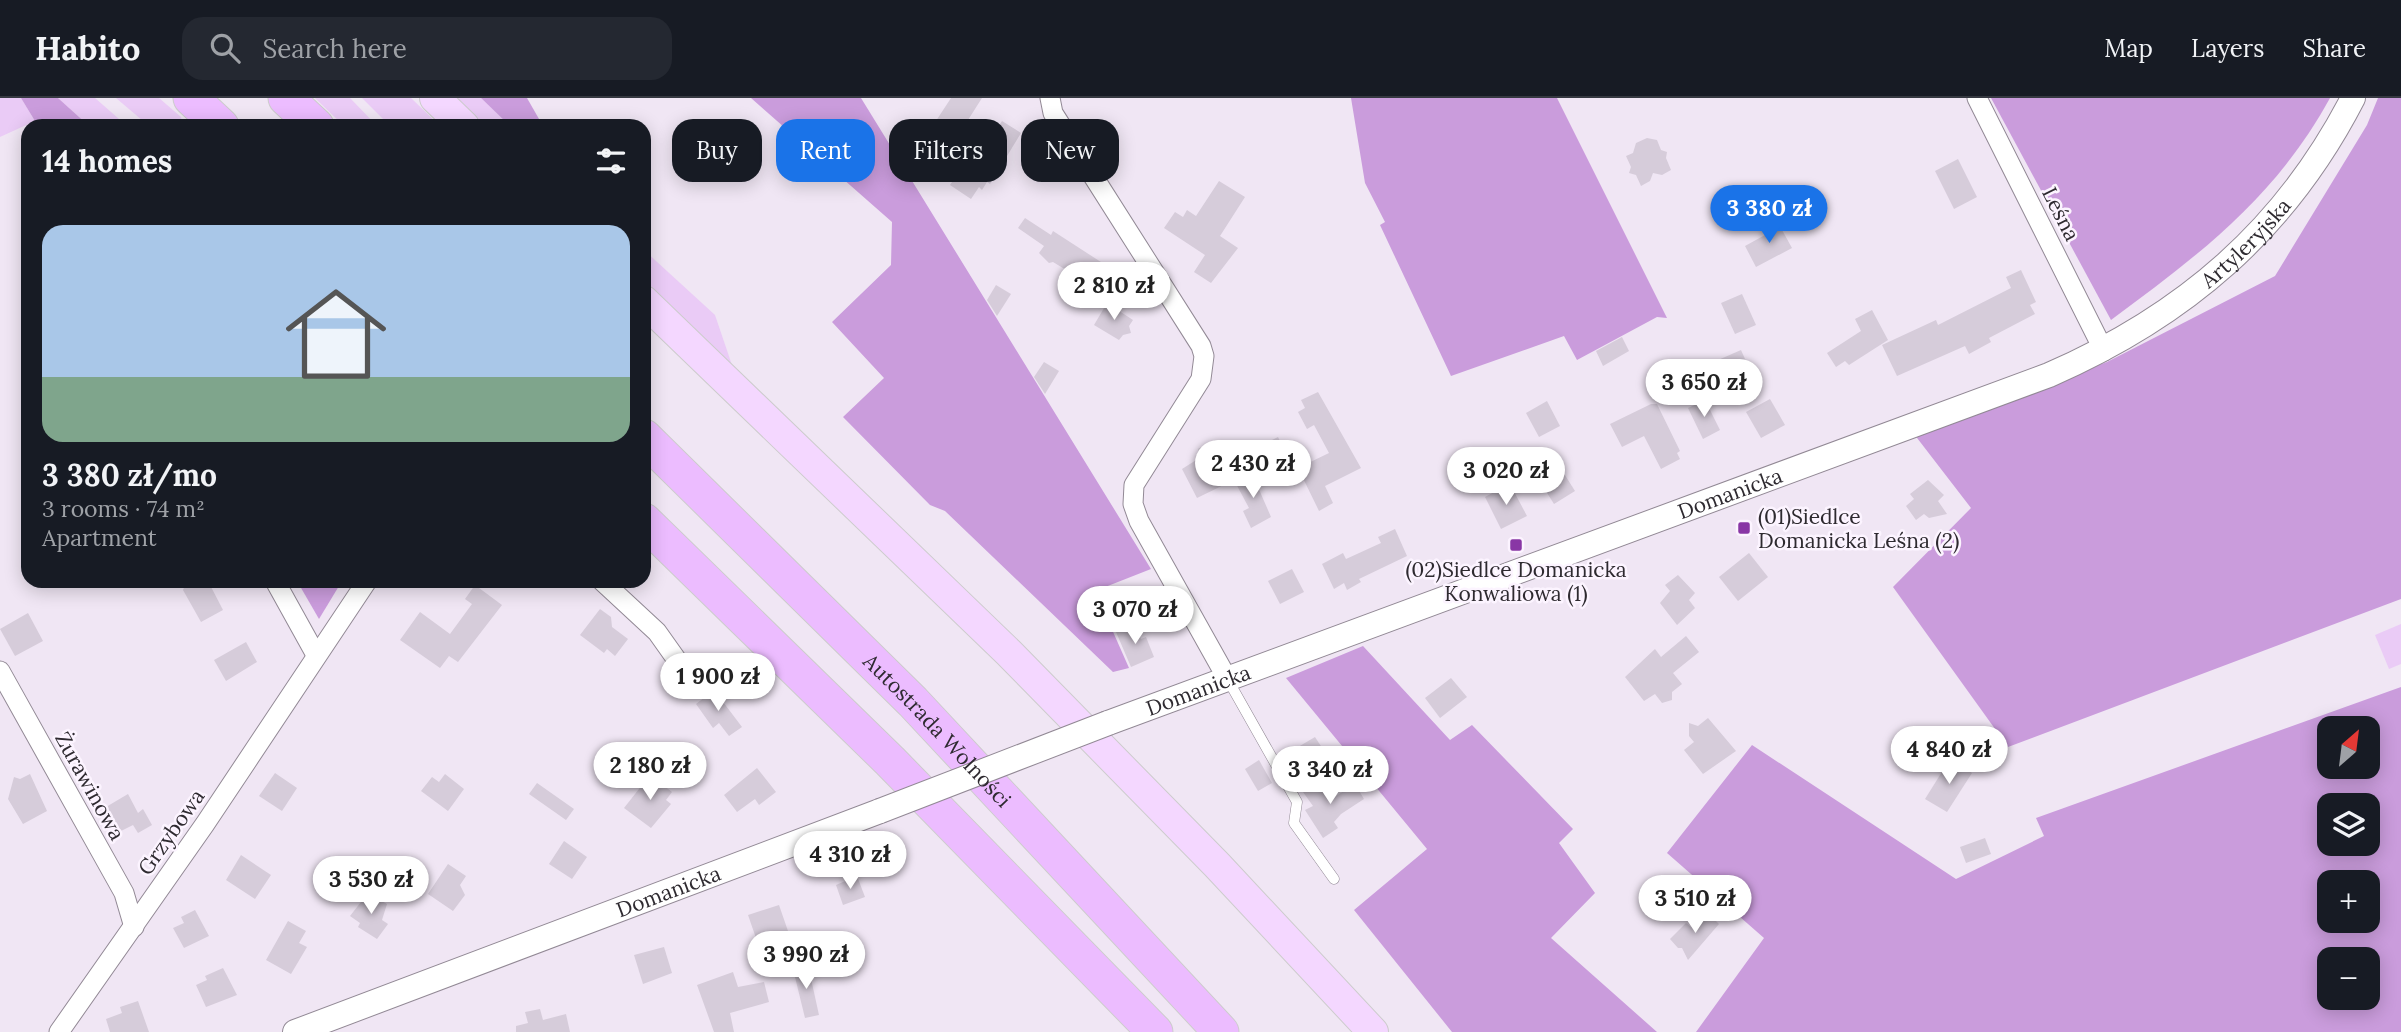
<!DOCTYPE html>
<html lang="en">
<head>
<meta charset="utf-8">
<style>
  :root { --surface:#171b24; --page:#242831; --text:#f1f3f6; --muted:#9ea1a6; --line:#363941; --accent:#1a73e8 }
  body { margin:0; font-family:Lora,serif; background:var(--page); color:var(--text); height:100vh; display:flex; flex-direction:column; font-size:26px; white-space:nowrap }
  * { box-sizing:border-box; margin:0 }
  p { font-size:23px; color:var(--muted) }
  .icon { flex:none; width:38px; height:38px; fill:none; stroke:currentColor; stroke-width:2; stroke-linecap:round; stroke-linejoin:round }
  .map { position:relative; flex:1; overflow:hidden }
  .drawer { position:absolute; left:21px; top:21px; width:630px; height:469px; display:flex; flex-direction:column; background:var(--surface); border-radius:21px; box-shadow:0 4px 18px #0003 }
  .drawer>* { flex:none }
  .hud { position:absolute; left:672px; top:21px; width:665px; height:63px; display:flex; gap:14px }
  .needle { width:46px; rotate:28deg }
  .tools { position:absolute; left:2317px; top:618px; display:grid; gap:14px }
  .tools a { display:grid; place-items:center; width:63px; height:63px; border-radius:14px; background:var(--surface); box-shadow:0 4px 18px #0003; font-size:35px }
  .price { position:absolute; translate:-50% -60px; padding:0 16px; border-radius:24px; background:#fff; color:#222; font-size:23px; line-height:46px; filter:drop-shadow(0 2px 4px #0008) }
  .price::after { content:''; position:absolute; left:50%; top:42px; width:21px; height:16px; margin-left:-10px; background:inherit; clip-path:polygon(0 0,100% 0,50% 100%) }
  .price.current { background:var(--accent); color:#fff }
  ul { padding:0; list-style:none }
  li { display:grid; align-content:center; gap:14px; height:371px; padding:0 21px }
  li span { display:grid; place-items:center; height:217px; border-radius:21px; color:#555 }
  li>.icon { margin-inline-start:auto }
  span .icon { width:126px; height:126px; fill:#fffc; stroke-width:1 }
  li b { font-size:30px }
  h2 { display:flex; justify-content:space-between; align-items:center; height:84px; padding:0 21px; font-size:30px }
  .chip { padding:0 24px; border-radius:21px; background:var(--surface); box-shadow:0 4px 18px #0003; font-size:24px; line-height:63px }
  .chip.current { background:var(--accent); color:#fff }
  header { display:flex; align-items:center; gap:42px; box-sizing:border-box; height:98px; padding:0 35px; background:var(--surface); border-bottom:2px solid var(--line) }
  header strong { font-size:33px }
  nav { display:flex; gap:38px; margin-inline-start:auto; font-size:24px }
  .search { width:490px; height:63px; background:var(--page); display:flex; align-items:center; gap:18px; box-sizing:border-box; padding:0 24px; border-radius:21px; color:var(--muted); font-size:26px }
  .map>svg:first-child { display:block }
  .green { fill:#eacbf6 }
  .forest { fill:#ca9cdc; fill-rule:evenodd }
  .building { fill:#d6ccda }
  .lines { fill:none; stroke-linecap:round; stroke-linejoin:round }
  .service-casing { stroke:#928995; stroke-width:11 }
  .minor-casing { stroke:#928995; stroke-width:21 }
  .tertiary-casing { stroke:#928995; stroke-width:26 }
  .primary-casing { stroke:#cdcccd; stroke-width:32 }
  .motorway-casing { stroke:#cdcccd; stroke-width:37 }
  .service { stroke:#fff; stroke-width:10 }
  .minor { stroke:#fff; stroke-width:19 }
  .tertiary { stroke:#fff; stroke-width:24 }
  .primary { stroke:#f4d7ff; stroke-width:30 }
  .motorway { stroke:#ecbcff; stroke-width:35 }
  .tertiary-bridge-casing { stroke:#928995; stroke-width:26; stroke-linecap:butt }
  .tertiary-bridge { stroke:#fff; stroke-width:24 }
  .poi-dot { fill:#8936a5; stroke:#fcf4ff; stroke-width:2.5 }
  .labels { text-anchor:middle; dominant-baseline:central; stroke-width:5; stroke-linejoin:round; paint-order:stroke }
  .street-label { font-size:21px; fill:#2e2a30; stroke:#fcf4ff }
  .poi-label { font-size:21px; fill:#2e2a30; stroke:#fcf4ff; text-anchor:start }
</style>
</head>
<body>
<header>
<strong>Habito</strong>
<div class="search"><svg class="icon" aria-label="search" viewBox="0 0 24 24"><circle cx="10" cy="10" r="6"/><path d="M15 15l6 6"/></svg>Search here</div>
<nav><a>Map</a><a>Layers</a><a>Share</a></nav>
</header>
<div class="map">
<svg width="2401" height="934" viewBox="0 0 2401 934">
  <rect width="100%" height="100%" fill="#f0e6f4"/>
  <g class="green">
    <path d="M0,0H21L35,23L0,39Z"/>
    <path d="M58,0H95L127,28H89Z"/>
    <path d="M116,0H159L181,19L182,25L180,28H149Z"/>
    <path d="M315,0H350L377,28H344Z"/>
    <path d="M362,0H411L440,28H390Z"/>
    <path d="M455,0H481L510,28H483Z"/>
    <path d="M644,152L715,217L734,273L644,183Z"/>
    <path d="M2401,526V566L2389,571L2375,537Z"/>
  </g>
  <g class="forest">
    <path d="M21,0H58L89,28H38Z"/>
    <path d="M481,0H527L543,28H510Z"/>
    <path d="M751,0H861L1151,471L1095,493L1129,570L1113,574L945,413L930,407L843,319L884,280L832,224L891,167L892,124Z"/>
    <path d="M1351,0H1557L1667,220L1657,219L1577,262L1564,238L1451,278L1380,127L1385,124L1365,85Z"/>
    <path d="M1991,0H2330C2275,100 2200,156 2111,222Z"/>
    <path d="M2378,0H2401V501L2008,649L1893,489L1971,410L1914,336L2107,264L2275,178L2367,27Z"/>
    <path d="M297,483H342L319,521Z"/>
    <path d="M1363,548L1450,642L1472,627L1573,731L1559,745L1595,795L1551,840L1657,934H1452L1354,812L1427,751L1286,580Z"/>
    <path d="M2401,589V934H1696L1764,840L1667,755L1752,647L1956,781L2044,738L2036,720ZM2329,630H2368V668H2329ZM2329,707H2368V746H2329ZM2329,784H2368V822H2329ZM2329,861H2368V900H2329Z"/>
  </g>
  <g class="building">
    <path d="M951,0H982L968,22L991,40L1002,23L1021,35L990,86L987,84L982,92L979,89L971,101L950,87L972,54L932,29Z"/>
    <path d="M1647,40L1657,42L1661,52L1667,54L1666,60L1671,72L1662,77L1653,75L1650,83L1641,88L1636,77L1629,75L1631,69L1626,58L1633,55L1636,45Z"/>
    <path d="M1958,61L1977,99L1954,111L1935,73Z"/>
    <path d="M1219,83L1245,99L1220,138L1238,150L1211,185L1194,174L1205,157L1164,130L1175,114L1183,119L1187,112L1196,118Z"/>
    <path d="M1025,120L1051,137L1053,133L1104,166L1102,169L1105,171L1094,189L1078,183L1076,178L1053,164L1049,165L1039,155L1044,148L1018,130Z"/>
    <path d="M1777,123L1792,150L1756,169L1745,148L1765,137L1762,132Z"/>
    <path d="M2021,172L2036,204L2030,207L2035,216L1989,240L1991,244L1969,256L1965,248L1897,278L1882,247L1936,222L1938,227L2011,190L2006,179Z"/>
    <path d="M996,187L1011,196L997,218L987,202Z"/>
    <path d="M1742,196L1756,227L1735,236L1721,205Z"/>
    <path d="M1107,205L1133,222L1129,228L1131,235L1123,237L1119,242L1094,227Z"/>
    <path d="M1872,212L1888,242L1849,267L1845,263L1836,269L1827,255L1861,233L1855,221Z"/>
    <path d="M1622,239L1629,253L1603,268L1596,253Z"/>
    <path d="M1741,252L1749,270L1717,284L1709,266Z"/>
    <path d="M1044,264L1059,273L1045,296L1034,279Z"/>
    <path d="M1318,294L1361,370L1325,388L1333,405L1319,413L1298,370L1329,355L1314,327L1307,331L1298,314L1305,310L1301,302Z"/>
    <path d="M1770,301L1785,327L1761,340L1746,314Z"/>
    <path d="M1705,302L1720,332L1703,341L1688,310Z"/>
    <path d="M1547,303L1560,328L1539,339L1526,315Z"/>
    <path d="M1651,306H1657L1680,353L1677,355L1680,361L1661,371L1644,338L1622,349L1610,326Z"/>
    <path d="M1278,339L1287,357L1268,368L1258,349Z"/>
    <path d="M1215,342L1236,381L1197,400L1182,371L1201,359L1198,351Z"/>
    <path d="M1251,373L1271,419L1251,430L1243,413L1249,410L1234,382Z"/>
    <path d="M1563,374L1575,393L1554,406L1542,387Z"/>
    <path d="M1928,382L1944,397L1938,403L1947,416L1929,420L1924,416L1916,422L1906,408L1914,401L1910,396Z"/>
    <path d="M1505,388H1511L1527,418L1501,431L1485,399Z"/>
    <path d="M1395,431L1407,458L1359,481L1361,484L1347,492L1344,485L1334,491L1322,466L1343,455L1346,461L1381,445L1378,439Z"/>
    <path d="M1749,455L1768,479L1738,503L1719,479Z"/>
    <path d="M1292,471L1304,494L1280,506L1268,483Z"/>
    <path d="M1678,477L1695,495L1689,502L1695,510L1677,527L1660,505L1670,493L1665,487Z"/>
    <path d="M187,483H208L223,512L201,524L183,492Z"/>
    <path d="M475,487L502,507L458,564L449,558L440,570L400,542L420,514L450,536L472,506L465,501Z"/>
    <path d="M600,511L611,519L612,529L628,541L615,558L607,551L604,555L580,537Z"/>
    <path d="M28,515L43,543L15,558L0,531Z"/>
    <path d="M1133,526L1141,541L1146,539L1154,559L1131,569L1116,534Z"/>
    <path d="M1686,538L1699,554L1673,575L1682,586L1672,594V602L1662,605L1655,596L1644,603L1625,579L1655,551L1661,559Z"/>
    <path d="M246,544L257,564L226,583L214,562Z"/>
    <path d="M1451,580L1467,599L1440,620L1425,600Z"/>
    <path d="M714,592L742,629L729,638L719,625L713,630L696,606Z"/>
    <path d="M1708,620L1736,653L1703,676L1684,652L1694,644L1689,638V625L1698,628Z"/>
    <path d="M1315,639L1328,659L1306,672L1293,652Z"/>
    <path d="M1950,661L1972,675L1947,714L1925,701Z"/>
    <path d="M1259,662L1272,685L1258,693L1245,671Z"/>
    <path d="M757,670L776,694L759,707L755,701L737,714L724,697Z"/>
    <path d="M275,675L297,690L282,713L259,698Z"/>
    <path d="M30,676L47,713L23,726L8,701L14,679L20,681Z"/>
    <path d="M445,676L464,691L448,713L421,693L432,679L439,684Z"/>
    <path d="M650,677L672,694L666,702L671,706L651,730L624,710Z"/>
    <path d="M1321,683L1333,700L1355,686L1364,701L1341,716L1334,724L1338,730L1323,740L1305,712L1313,708L1303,694Z"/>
    <path d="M537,685L574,711L566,722L529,696Z"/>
    <path d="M128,696L138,715L143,711L152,727L138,735L133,727L117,735L107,718L110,717L106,709Z"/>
    <path d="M1985,740L1991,756L1966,765L1960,749Z"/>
    <path d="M564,743L587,759L572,781L549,766Z"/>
    <path d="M241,757L271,777L255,801L226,782Z"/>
    <path d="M448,766L466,778L460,787L465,797L453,813L428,796Z"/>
    <path d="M857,778L865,799L843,807L836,787Z"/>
    <path d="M368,795L387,806L382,822L388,826L377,841L358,829L360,825L350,818Z"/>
    <path d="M779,807L788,833L757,843L748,817Z"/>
    <path d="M195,812L209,838L184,850L173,830L184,825L181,819Z"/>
    <path d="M1706,813L1719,826L1688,862L1682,850H1678L1670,841L1686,825L1691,829Z"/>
    <path d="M288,823L306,833L299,845L307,849L291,876L266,862Z"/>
    <path d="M664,849L672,875L643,886L634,857Z"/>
    <path d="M808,867L819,917L805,920L793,871Z"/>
    <path d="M223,870L237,897L206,909L196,887L207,882L205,878Z"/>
    <path d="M733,874L738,889L764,884L769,904L730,915L734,934H714L697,887Z"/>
    <path d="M138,903L149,934H110L106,921L122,915L120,909Z"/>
    <path d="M540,911L543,922L566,916L570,934H516V928L528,925L525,914Z"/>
  </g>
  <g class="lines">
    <g class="service-casing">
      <path id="service" d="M1228,582L1297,704L1294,725L1334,781"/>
    </g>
    <g class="minor-casing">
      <g id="minor">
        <path d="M1050,0L1053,15L1201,248L1204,258L1201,281L1134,387L1133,406L1139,423L1228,582"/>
        <path d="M1977,0L2104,253"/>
        <path d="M275,483L316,557"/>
        <path d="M602,483L657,534L696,589"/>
        <path d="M0,573L124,795L134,829"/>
        <path d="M59,934L205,726L367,483"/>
      </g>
    </g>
    <g class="tertiary-casing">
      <g id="tertiary">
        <path id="s1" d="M1108,625L2049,277C2184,218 2285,132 2353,0"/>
        <path id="s2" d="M295,934L880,713"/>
      </g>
    </g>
    <g class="primary-casing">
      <g id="primary">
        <path d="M435,0L464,28"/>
        <path d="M644,203L1009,555L1217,767L1373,934"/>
      </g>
    </g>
    <g class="motorway-casing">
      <g id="motorway">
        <path d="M191,0L221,28"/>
        <path d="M286,0L316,28"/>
        <path id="s3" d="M644,339L913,604L1221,934"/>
        <path d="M644,423L890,663L1155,934"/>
      </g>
    </g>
    <use href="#service" class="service"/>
    <use href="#minor" class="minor"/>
    <use href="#tertiary" class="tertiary"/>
    <use href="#primary" class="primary"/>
    <use href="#motorway" class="motorway"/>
    <g class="tertiary-bridge-casing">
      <path id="tertiary-bridge" d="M880,713L1108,625"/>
    </g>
    <use href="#tertiary-bridge" class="tertiary-bridge"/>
  </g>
  <g class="poi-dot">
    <rect x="1737" y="423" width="14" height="14" rx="3.5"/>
    <rect x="1509" y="440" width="14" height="14" rx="3.5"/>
  </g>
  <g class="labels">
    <g class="street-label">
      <text transform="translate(2061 116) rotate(63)">Leśna</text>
      <text stroke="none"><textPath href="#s1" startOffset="1242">Artyleryjska</textPath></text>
      <text stroke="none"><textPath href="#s1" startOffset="663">Domanicka</textPath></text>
      <text stroke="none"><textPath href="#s1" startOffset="96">Domanicka</textPath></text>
      <text stroke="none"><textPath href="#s3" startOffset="415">Autostrada Wolności</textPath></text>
      <text transform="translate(90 688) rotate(61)">Żurawinowa</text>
      <text transform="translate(171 734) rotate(-55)">Grzybowa</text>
      <text stroke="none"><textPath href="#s2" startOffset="399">Domanicka</textPath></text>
    </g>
    <g class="poi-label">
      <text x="1758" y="418">(01)Siedlce<tspan x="1758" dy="24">Domanicka Leśna (2)</tspan></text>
      <text x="1516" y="471" text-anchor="middle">(02)Siedlce Domanicka<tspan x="1516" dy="24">Konwaliowa (1)</tspan></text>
    </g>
  </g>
</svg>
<div class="tools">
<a><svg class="needle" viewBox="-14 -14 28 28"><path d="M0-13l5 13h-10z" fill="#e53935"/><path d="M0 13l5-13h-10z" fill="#9ea1a6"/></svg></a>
<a><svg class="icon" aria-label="layers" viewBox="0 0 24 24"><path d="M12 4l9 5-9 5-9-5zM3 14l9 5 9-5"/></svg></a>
<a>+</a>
<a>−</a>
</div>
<b class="price current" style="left:1769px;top:147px">3 380 zł</b>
<b class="price" style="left:1114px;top:224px">2 810 zł</b>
<b class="price" style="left:1704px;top:321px">3 650 zł</b>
<b class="price" style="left:1253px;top:402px">2 430 zł</b>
<b class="price" style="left:1506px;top:409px">3 020 zł</b>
<b class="price" style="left:1135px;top:548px">3 070 zł</b>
<b class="price" style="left:718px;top:615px">1 900 zł</b>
<b class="price" style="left:1949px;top:688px">4 840 zł</b>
<b class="price" style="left:650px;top:704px">2 180 zł</b>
<b class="price" style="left:1330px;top:708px">3 340 zł</b>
<b class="price" style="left:850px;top:793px">4 310 zł</b>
<b class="price" style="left:371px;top:818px">3 530 zł</b>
<b class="price" style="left:1695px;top:837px">3 510 zł</b>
<b class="price" style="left:806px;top:893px">3 990 zł</b>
<div class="hud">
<a class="chip">Buy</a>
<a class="chip current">Rent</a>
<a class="chip">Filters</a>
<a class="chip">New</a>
</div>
<section class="drawer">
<h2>14 homes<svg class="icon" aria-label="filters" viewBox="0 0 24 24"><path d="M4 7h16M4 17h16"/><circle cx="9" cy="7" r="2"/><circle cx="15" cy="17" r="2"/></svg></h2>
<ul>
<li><span style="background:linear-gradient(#a9c7e8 70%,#7fa58c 0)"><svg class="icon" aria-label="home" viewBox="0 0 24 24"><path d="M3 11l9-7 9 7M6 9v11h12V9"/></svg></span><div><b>3 380 zł/mo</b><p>3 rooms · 74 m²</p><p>Apartment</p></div></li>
</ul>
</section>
</div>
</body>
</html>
